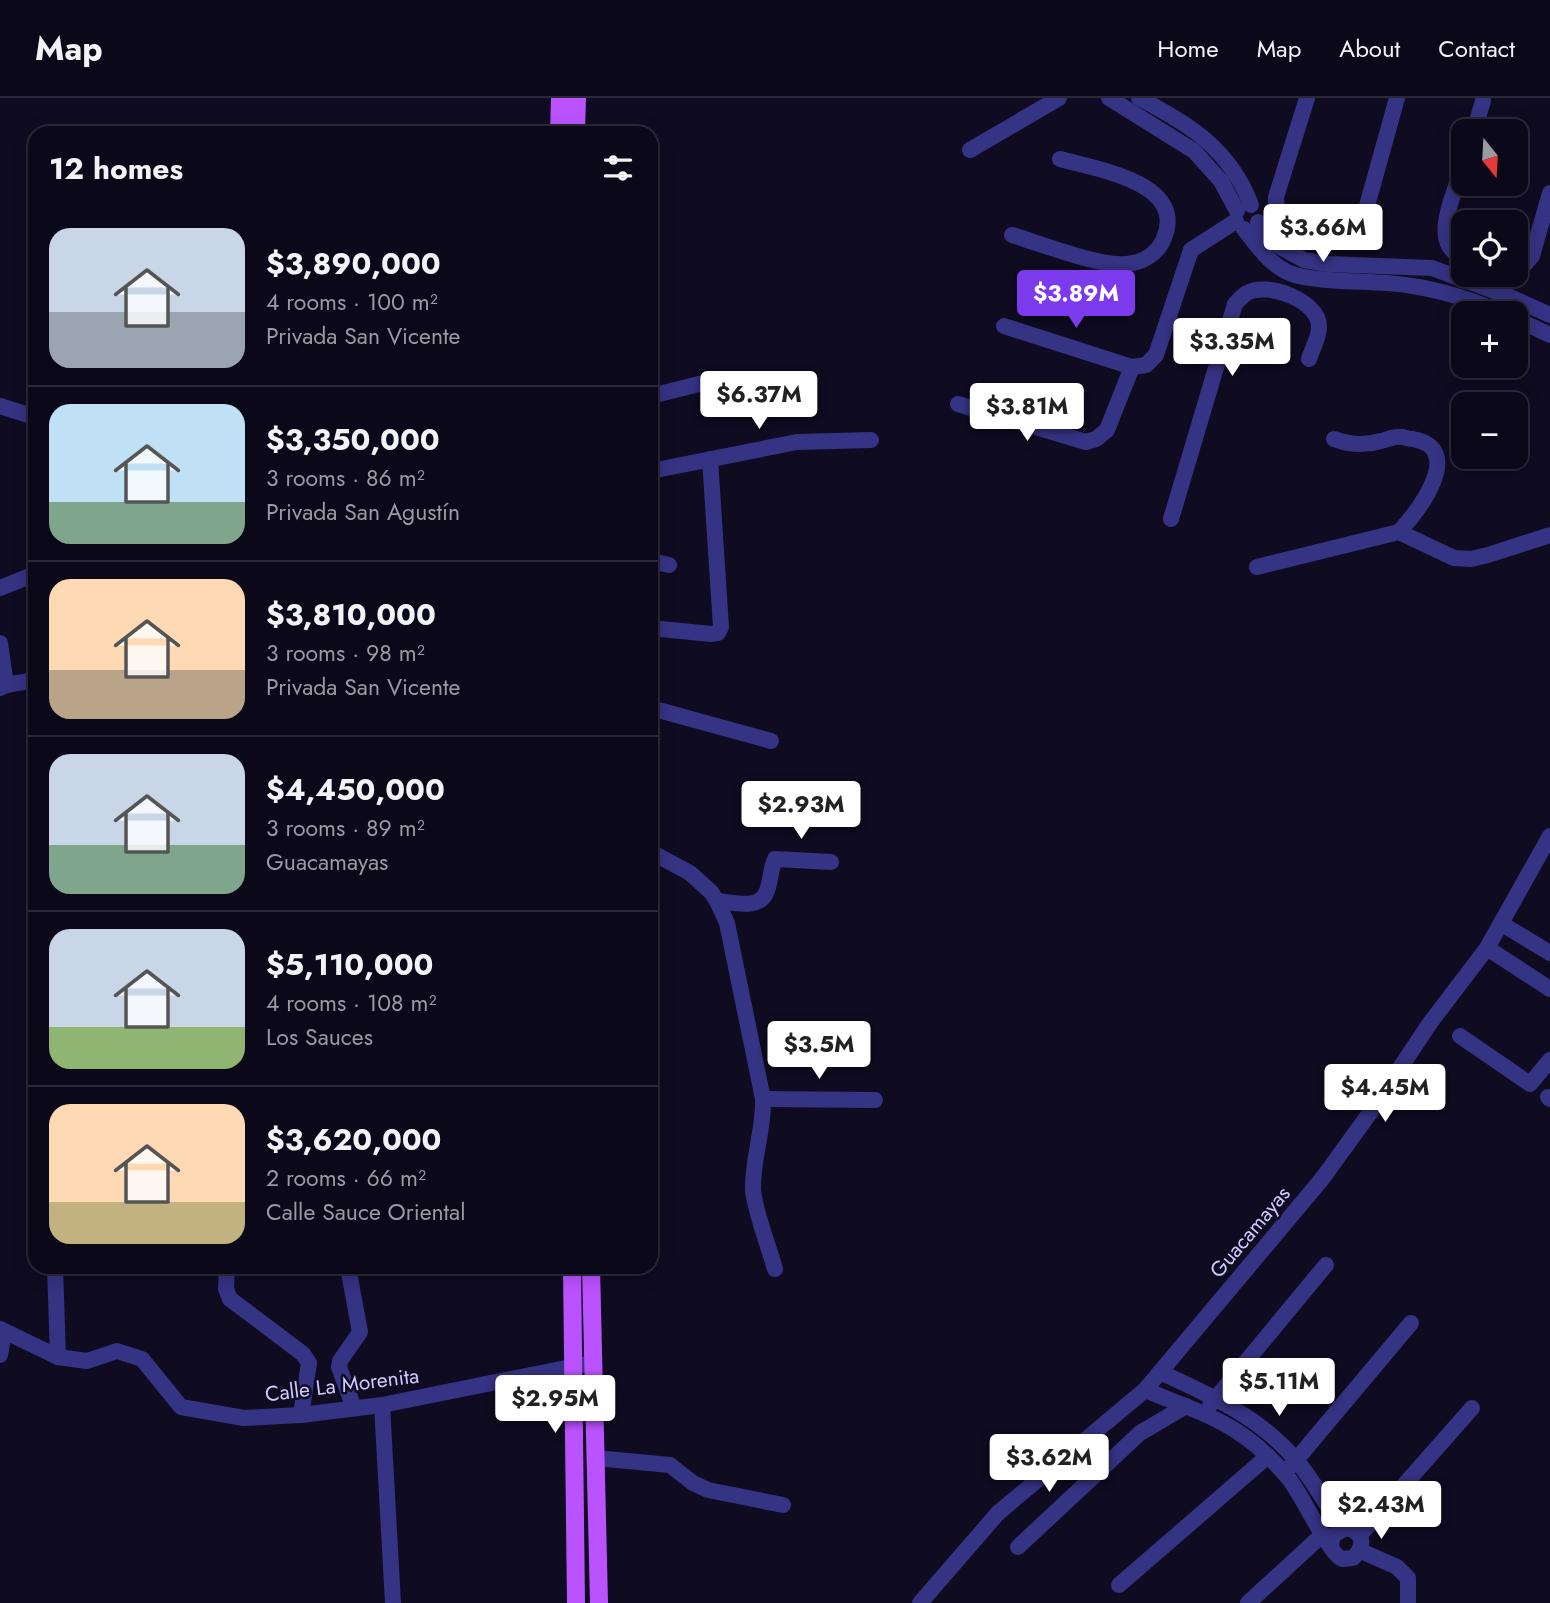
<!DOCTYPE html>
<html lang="en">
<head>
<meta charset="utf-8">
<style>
  :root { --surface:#0b0819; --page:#141122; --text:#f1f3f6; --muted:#9a9aa2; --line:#2b2938; --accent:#7c3aed }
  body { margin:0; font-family:Jost,sans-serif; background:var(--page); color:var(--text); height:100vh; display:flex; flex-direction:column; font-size:26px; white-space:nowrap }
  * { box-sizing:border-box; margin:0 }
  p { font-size:23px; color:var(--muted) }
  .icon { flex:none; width:38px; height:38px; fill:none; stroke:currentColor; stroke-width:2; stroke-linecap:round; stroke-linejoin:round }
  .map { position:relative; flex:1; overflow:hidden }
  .sheet { position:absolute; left:28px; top:28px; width:630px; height:1148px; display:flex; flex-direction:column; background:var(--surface); border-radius:21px; box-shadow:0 4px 18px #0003,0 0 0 2px var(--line) }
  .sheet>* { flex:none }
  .needle { width:46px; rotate:162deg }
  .tools { position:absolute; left:1451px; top:21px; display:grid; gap:14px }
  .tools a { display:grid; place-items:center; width:77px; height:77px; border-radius:14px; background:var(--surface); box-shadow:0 4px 18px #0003,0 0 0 2px var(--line); font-size:35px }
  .price { position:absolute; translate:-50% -60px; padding:0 16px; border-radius:7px; background:#fff; color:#222; font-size:23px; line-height:46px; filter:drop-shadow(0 2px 4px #0008) }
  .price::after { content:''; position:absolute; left:50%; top:42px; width:21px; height:16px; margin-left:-10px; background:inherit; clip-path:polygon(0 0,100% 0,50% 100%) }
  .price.current { background:var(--accent); color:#fff }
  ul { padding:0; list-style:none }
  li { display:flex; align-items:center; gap:21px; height:175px; padding:0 21px }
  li+li { border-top:2px solid var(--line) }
  li span { display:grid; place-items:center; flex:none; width:196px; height:140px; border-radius:21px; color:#555 }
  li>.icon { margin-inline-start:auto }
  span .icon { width:84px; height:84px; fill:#fffc; stroke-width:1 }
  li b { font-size:30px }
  h2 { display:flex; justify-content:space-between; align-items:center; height:84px; padding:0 21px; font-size:30px }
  header { display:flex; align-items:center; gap:42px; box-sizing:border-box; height:98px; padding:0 35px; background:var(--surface); border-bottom:2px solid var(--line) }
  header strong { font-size:33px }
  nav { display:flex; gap:38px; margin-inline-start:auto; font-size:24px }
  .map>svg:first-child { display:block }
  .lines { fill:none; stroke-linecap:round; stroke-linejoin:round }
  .minor { stroke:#353383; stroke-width:16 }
  .major { stroke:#bb52ff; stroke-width:18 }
  .labels { text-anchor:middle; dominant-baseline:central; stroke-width:5; stroke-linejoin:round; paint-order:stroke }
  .street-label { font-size:21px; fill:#d0cbff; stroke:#0f0b21 }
</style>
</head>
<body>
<header>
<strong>Map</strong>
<nav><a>Home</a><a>Map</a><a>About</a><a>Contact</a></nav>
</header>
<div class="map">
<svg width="1550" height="1505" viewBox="0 0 1550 1505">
  <rect width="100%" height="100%" fill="#0f0b21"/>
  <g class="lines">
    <g class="minor">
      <path d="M1109,0L1194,53L1221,83L1237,113"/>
      <path d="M1139,0C1189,26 1230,51 1251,107"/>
      <path d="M1307,0L1276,99C1276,107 1277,114 1282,121C1292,136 1328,146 1345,141C1350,140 1355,136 1360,133L1397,0"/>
      <path d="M1474,33L1483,3"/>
      <path d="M970,52L1059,0"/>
      <path d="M1463,69C1455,94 1428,146 1463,159"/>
      <path d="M1258,124L1275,146L1304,162L1328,166L1432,170L1508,198L1550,217"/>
      <path d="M1244,131C1258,149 1272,170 1295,177C1322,184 1360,183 1387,185C1427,188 1466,199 1502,215"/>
      <path d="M1012,137C1039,145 1100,169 1126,166C1142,165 1158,156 1164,140C1187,84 1095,71 1060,61"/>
      <path d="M1191,152L1236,123"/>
      <path d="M1516,170L1525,166L1532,158L1550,95"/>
      <path d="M1516,221L1550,237"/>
      <path d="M1004,228L1132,269L1146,267L1156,257L1191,152"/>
      <path d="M651,298L703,285"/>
      <path d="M958,306L1086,344L1096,341L1107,332L1132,269"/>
      <path d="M0,308L35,319"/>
      <path d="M1334,341C1350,347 1364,348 1381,343C1386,342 1392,339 1397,339C1402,338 1408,341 1413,341C1466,351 1419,412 1399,434"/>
      <path d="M651,373L797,344L871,342"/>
      <path d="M1171,421L1235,206C1238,203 1243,197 1247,195C1267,183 1320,203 1319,229C1319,240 1312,251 1309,261"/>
      <path d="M651,463L669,467"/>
      <path d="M1257,469L1399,434L1454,460L1471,461L1488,457L1550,437"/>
      <path d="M0,490L35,476"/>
      <path d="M651,530L711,536L718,535L721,529L710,361"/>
      <path d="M0,545L6,587"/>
      <path d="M0,590L6,587L35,582"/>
      <path d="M651,610L771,643"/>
      <path d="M651,754L690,775L711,794L717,803L727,825L763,1001C764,1032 752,1062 753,1092C755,1114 769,1149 775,1171"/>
      <path d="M717,803C732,804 759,812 766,795C771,785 770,772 775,761L831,764"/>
      <path d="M1502,826L1550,855"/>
      <path d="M1487,850L1550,891"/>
      <path d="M1460,938L1530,986L1550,962"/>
      <path d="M1548,999L1550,1001"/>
      <path d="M763,1001L875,1002"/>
      <path d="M55,1169L58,1259"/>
      <path d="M227,1169L226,1191L230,1201L303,1256L309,1265L301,1317"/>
      <path d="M348,1169L360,1234L340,1263L339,1269L354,1310"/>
      <path d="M0,1231L58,1259L87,1263L117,1253L142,1261L181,1309L244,1320L301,1317L382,1307L586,1266"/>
      <path d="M0,1257L4,1234"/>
      <path d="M1160,1274C1210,1297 1260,1319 1296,1362C1314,1383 1327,1408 1342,1431"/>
      <path d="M1145,1292C1207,1317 1245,1327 1289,1381C1301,1395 1330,1457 1342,1461C1343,1461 1352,1460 1353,1460C1365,1448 1365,1434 1346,1430L1333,1437L1331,1447"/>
      <path d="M382,1307L393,1505"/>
      <path d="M1210,1307L1326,1167"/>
      <path d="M596,1360L670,1367L693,1385L708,1392L783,1407"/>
      <path d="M1291,1368L1411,1225"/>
      <path d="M1360,1437L1472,1310"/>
      <path d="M1018,1449L1140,1335L1186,1308"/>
      <path d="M1361,1453L1397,1469L1408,1480V1505"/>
      <path d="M1119,1487L1268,1358"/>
      <path d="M920,1505L998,1415L1145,1292L1322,1081L1372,1012L1430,925L1487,850L1550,738"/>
      <path d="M1248,1505L1322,1437"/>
    </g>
    <g class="major">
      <path d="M559,35L560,0"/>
      <path d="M576,35L577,0"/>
      <path d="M572,1169L576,1505"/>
      <path d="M591,1169L599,1505"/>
    </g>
  </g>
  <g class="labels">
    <g class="street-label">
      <text transform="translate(1250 1134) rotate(-50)">Guacamayas</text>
      <text transform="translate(342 1287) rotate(-7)">Calle La Morenita</text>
    </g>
  </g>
</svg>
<div class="tools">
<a><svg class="needle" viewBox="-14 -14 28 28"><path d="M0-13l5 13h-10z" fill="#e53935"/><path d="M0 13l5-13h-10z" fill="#9a9aa2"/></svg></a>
<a><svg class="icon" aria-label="locate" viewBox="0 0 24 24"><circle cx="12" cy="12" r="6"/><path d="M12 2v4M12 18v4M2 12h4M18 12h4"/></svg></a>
<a>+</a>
<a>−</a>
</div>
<b class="price" style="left:1323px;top:166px">$3.66M</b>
<b class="price current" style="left:1076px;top:232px">$3.89M</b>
<b class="price" style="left:1232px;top:280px">$3.35M</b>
<b class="price" style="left:759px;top:333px">$6.37M</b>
<b class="price" style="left:1027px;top:345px">$3.81M</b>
<b class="price" style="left:801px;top:743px">$2.93M</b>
<b class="price" style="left:819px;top:983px">$3.5M</b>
<b class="price" style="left:1385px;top:1026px">$4.45M</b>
<b class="price" style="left:1279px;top:1320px">$5.11M</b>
<b class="price" style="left:555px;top:1337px">$2.95M</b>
<b class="price" style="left:1049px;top:1396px">$3.62M</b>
<b class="price" style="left:1381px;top:1443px">$2.43M</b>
<section class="sheet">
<h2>12 homes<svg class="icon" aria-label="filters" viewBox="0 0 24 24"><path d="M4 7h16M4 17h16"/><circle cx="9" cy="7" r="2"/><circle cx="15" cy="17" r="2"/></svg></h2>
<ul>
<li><span style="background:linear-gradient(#c9d6e8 60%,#9aa5b1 0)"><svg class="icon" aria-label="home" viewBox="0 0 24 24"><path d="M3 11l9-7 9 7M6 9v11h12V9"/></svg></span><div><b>$3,890,000</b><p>4 rooms · 100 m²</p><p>Privada San Vicente</p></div></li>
<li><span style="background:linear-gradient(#bfe0f5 70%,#7fa58c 0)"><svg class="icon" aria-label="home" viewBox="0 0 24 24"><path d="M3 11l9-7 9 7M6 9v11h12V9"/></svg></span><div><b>$3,350,000</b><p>3 rooms · 86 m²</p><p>Privada San Agustín</p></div></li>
<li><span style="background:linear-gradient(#ffd9b3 65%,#b9a48a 0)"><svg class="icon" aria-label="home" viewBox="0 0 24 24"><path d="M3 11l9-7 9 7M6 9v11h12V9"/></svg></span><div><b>$3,810,000</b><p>3 rooms · 98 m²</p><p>Privada San Vicente</p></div></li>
<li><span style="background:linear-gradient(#c9d6e8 65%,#7fa58c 0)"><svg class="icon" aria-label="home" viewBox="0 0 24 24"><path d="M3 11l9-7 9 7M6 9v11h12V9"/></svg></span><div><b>$4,450,000</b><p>3 rooms · 89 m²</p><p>Guacamayas</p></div></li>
<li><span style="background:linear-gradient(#c9d6e8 70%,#8fb573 0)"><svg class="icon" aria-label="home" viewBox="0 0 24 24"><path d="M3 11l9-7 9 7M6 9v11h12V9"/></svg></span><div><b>$5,110,000</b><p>4 rooms · 108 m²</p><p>Los Sauces</p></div></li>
<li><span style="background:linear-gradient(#ffd9b3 70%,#c2b280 0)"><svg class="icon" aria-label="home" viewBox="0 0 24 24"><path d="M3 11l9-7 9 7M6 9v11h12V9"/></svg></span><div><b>$3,620,000</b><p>2 rooms · 66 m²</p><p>Calle Sauce Oriental</p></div></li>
</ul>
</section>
</div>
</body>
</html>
